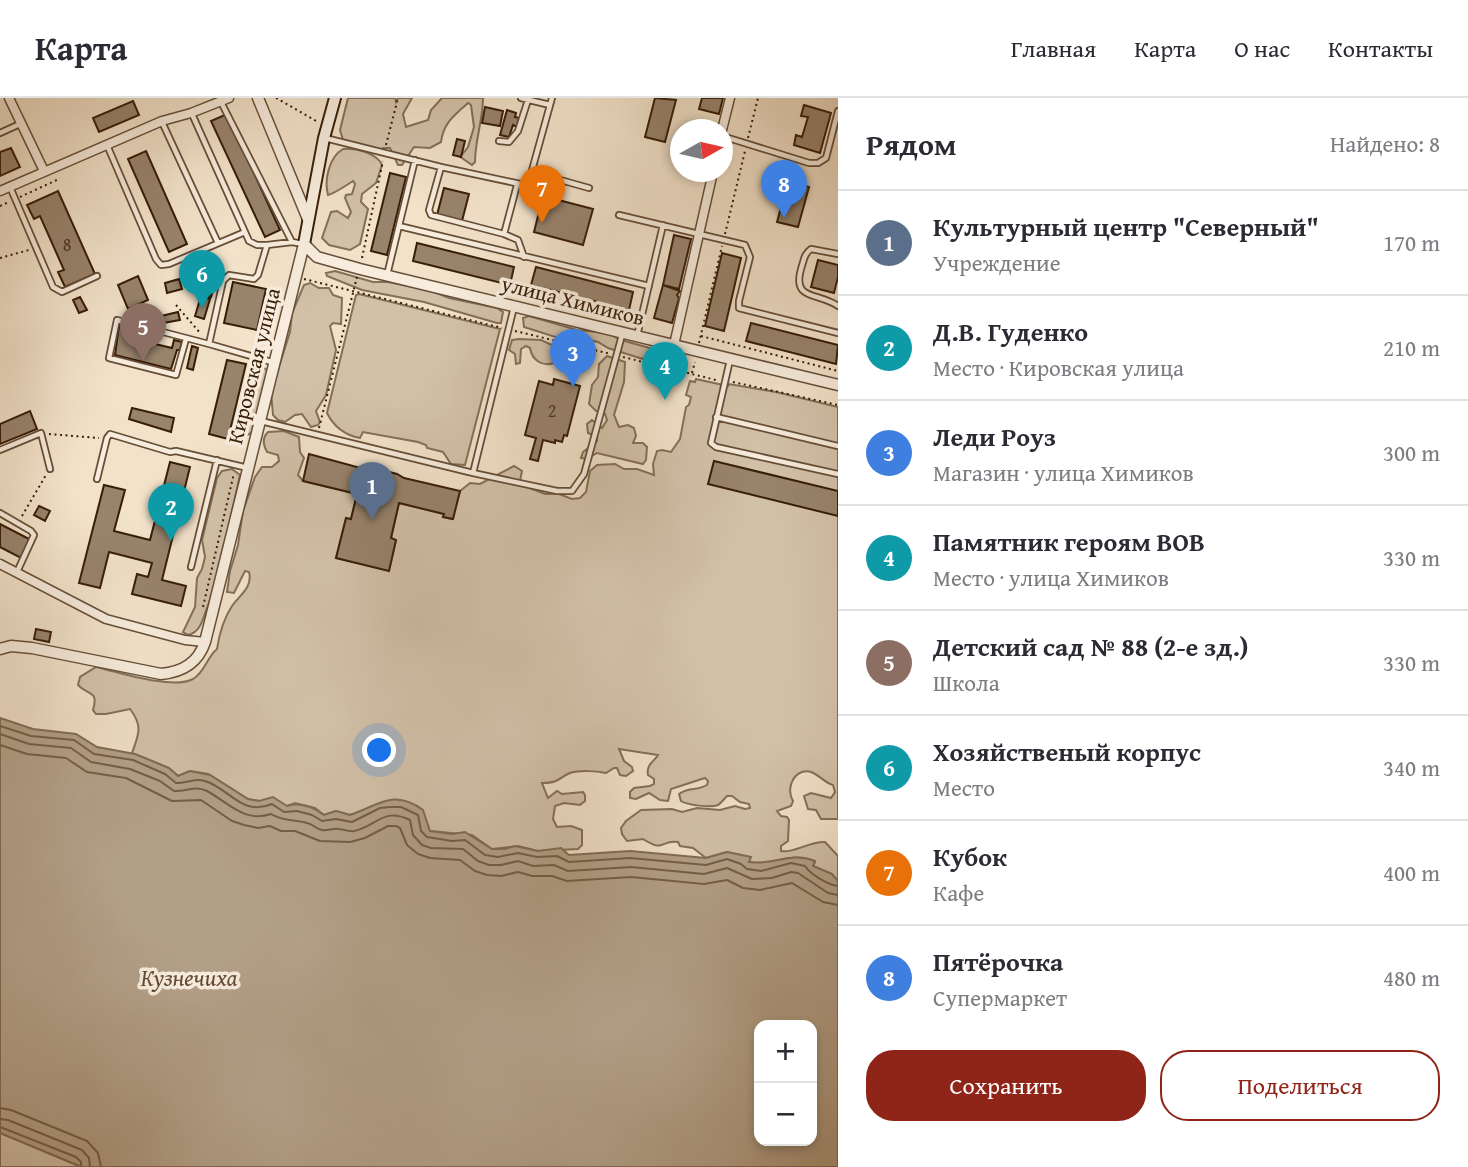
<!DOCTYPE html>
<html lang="ru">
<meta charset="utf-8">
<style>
body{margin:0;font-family:"Gentium Book Plus",serif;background:#f7f7f7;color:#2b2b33}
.controls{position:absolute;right:21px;bottom:21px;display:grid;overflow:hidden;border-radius:14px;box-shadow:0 4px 10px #0003}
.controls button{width:63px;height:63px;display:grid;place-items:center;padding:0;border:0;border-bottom:2px solid #e1e1e2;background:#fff;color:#2b2b33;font:35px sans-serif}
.compass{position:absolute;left:670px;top:21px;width:63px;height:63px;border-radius:50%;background:#fff;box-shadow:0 4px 10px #0003;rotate:82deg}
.you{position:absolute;left:380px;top:653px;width:24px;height:24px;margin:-18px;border:5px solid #fff;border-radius:50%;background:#1a73e8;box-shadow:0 0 0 10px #1a73e833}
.badge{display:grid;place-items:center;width:46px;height:46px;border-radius:50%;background:#8f2418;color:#fff;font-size:23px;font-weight:700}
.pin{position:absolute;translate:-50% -58px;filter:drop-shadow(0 2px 4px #0008)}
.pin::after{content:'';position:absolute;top:37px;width:24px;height:21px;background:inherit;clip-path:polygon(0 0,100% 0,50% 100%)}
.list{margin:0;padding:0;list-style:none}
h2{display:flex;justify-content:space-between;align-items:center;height:91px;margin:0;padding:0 28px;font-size:30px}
h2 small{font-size:23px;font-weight:400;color:#7c7c81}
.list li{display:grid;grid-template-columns:46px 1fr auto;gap:21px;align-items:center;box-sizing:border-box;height:105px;padding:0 28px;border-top:2px solid #e1e1e2}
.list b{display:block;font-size:26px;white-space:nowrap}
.list p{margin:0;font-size:23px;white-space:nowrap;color:#7c7c81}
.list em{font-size:23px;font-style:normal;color:#7c7c81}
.actions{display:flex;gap:14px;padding:21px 28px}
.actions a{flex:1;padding:16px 0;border:2px solid #8f2418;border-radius:28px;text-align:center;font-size:24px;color:#8f2418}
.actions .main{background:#8f2418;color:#fff}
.map{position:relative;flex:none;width:838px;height:1069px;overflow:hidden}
header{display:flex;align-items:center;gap:42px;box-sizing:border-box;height:98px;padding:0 35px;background:#fff;border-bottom:2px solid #e1e1e2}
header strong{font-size:33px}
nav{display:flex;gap:38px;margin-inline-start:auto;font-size:24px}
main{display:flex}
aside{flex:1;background:#fff}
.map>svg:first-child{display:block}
</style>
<header>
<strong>Карта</strong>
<nav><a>Главная</a><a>Карта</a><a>О нас</a><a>Контакты</a></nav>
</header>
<main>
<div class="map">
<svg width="838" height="1069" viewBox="0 0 838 1069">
<rect width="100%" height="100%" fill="#f2e2ca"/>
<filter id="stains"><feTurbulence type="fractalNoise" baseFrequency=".00286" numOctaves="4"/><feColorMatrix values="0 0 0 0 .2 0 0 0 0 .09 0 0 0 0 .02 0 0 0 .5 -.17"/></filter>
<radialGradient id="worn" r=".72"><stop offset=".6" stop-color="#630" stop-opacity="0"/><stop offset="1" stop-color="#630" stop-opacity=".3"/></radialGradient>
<path fill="#d2c1a9" stroke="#846f58" stroke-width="2" d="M348,0H395L396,4L398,0H412L403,16L406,29L428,22L431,12L442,0H483C483,22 475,42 475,64L472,67L459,58H461L468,49L474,29L471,7L468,5C454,17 443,26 441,44L430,50L414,49L402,67H398L390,50H383L382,53L343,42L340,32Z
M343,51C356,50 377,55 382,67L376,85L362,96L361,104L368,111L360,146L350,152L329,147L322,140L331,114L337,113L348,120L351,114L345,100L346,97L352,96L355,86L353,83C347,87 335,95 328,97C324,82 329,59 343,51Z
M335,173L373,184H388L429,192L449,200L497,210L503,214L501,225H497L424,204L362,192L327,178L326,175Z
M310,185L319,190H329L333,197L342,200L341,226L333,225L330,228L336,252L326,297L316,313L320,324L318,327L311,329L302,316L295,317L285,324L278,322L273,317L271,294L290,234L292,215L304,187Z
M359,196L500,231L465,367L451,366L443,354L427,350L426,347L418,344L363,334L360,340C344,337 334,329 327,315L356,197Z
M529,218L577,232L608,235L621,242L657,252L655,262H646L608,250L598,244L583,241L568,243L524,229L523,220Z
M519,241L541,242L554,248L563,250V256L558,258L554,265C542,269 532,262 530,250L526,248L521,251L520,265L516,266L515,256L509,252L512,242Z
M607,258L625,264L624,284L614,317L619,329L628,327L634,330L636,338L633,345H643L647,349L646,362L643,366L597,355L587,361L581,360L583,354L597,343V339L588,335L587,326L592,322L602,330L607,322L605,316L596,313L589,306L592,287L598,279L599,266Z
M254,268H261L267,272C269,283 263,289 261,299C259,313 261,333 245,338L237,336V333L248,309Z
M696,281L728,288L729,286L776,294L838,309V721H821L816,712L808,711L804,698L811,695L831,700L835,694L833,687C823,685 815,670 802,674C791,678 787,693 793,703L791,708L777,713L781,718L787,719L789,722L788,743L781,748V753C792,756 810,743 825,744L838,758V783L832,776L813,768L815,764C791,752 773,769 749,764L750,759L727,754L706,760L693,750L680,748L678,744C659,742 665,755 643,741L627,743L622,736L621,730L626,723L641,712L672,711L682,714L697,710L720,712L735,708L745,711L750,710L749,706L740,704L732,698H727C726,699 720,706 718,707C711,710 687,707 681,703L679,696C688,689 697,693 707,687L708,683L705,680L671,691L668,703L660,702L649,695L636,701L630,700V694L634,690L650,688L654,686V681L648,677C646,666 654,664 658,657L619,651L624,663L632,669L633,673L626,678L620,677L617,670H614L606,675C596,673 580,672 570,675C558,680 560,685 542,685L548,700L557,693L562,696L583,694L585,697V703L580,707L564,705L555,708L553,721L557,729L571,728L582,732V747L578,751L538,753L518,748L492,751L472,737L430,733L417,708C385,696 379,707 350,717L336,713L324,717L315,710L295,705L287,708L248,701L208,676L190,673L178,678L169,670L132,655C139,636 143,628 130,611L106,616H96L93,612C99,592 88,598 78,587L80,579L96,569C118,574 173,592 193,581C205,574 207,559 217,551C219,538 224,520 232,508C240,497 253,489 249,474L245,473L234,495L227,494L230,473L238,447L243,413L255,379L262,369H272L279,363L278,357L267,354C263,347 262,340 268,334L284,333L299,339L300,354L304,360L298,377L303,383L357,396L351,421H346L336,460L389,472L396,442L391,440L399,405L444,416L443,419L452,421L460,393L470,385L480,386L514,368L522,373L520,383L522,387L545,396H559L572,401L580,400L586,394L590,373L597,367L615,366L624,371H637L654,377L653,366L657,353L662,352L671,354L680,341L686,309L689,307L691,299L686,297L690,283L695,284Z
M232,371L240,377L214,495C204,508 205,534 188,537L183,534L195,509L197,480L202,471L205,459L202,442L217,380L222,373Z
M0,1035L81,1069H0Z"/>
<path fill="#b29f87" stroke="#816b53" stroke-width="2" fill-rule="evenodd" d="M0,620L33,631L76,636L97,649L135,656L169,670L178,678L190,673L210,677L248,701L259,703L273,699L287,708C300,704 313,709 324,717L336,713L350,717C378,708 393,690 423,712L430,733L452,736L465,734L492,751H505L515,748L538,753L561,750L569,757L630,753L706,760L727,754L751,759L749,764C774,768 790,753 815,763L813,768L832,776L838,783V1069H82L0,1035ZM759,927H812V1043H759Z"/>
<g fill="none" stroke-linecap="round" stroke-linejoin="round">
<path stroke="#745e46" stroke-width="2" d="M0,628L31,638L74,642L94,656L133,662L165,676L176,685C188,685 196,679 208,684C232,694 243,718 272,706L284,714L297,713L312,717L322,723L336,721L352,724L380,710L390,709H401L418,717L421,733L427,739L452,743L465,742L485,757L498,759L518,755L537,759L557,758L569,764L630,760L706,767L727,761L741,766L747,771L761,773L791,765L805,768C810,776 828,787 838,788
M0,636L29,646L71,650L91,664L130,671L160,683L174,693C186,694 195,687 207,693C229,705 244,725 271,716C284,724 294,721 307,725C313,726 316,731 322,732C328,733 333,730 338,731C344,731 348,734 354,733C377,728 383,709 410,722L413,737L422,747L431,750L463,751L478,763L489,767H501L518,763L533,768L554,767L568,773L631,769L704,776L727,770L752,781L772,780L791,774L798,775L828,795L838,797
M0,647L27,656L66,660L87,674L126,680L172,703L201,702L232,723L244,727L258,730L270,728L281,733H295L320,743L350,744L365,740L388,728H396L400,730L407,747L418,756L430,760L460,762L475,773L487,777L501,778L518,774L532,778H552L567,783L631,779L704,786L727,782L743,790L760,792L792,785L823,804L838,807
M0,1010L11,1012L87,1043L98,1055L101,1069
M0,1021L8,1022L82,1052L89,1060L90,1069
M0,1029L76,1059L81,1064V1069"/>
</g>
<path fill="#98836c" stroke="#371d06" stroke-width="2" d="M655,0L676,2L665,44L645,39Z
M702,0H723L719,16L699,11Z
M133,3L139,17L99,34L93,20Z
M804,7L831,15L820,55L794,47L796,37L802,39L808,19L801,18Z
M485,9L503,13L500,28L482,25Z
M507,12L516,15L515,19L519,20L517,29L513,27L509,39L500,37Z
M227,16L280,132L265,139L211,23Z
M457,41L465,43L461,59L453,57Z
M11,50L20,69L0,78V54Z
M146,53L187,146L169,154L128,61Z
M390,75L406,79L387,157L371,153Z
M788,84L809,89L798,129L777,124Z
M444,90L469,96L462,123L437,117Z
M58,93L95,176L65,189L58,174L64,172L40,118L34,121L27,107Z
M543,98L593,111L583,147L534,134Z
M674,137L691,141L679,191L663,187Z
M417,145L514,169L510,187L413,163Z
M722,155L741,160L724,233L705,228Z
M818,162L838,167V179L834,195L811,189Z
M212,166L220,168L211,199L202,196Z
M536,169L633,194L629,212L531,187Z
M138,178L148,202L128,211L118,187Z
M179,181L182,191L167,195L165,185Z
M233,184L266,191L257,232L224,225Z
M663,187L680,193L677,197L679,200L672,225L654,220Z
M201,198L210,201L204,221L195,218Z
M80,199L87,212L79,215L73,202Z
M178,214L180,222L163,225L161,218Z
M751,225L838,247L836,266L746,243Z
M119,228L127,230L126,239L172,250L174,242L182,244L180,252H177L171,271L115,257Z
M192,248L198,250L193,272L187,270Z
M227,262L246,266L228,341L209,336Z
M554,281L580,288L567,338L564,337L562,344L555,342V345L543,342L538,363L530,361L536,340L525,337L539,283L553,287Z
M132,310L174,320L171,334L129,321Z
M30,313L37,331L0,346V326Z
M309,356L364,371V369L374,370L397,376L404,380L460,393L453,421L443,419L444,416L399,405L391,440L396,442L389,473L336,460L346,420L351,421L357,396L303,383Z
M714,363L838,393V418L708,386Z
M170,364L190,369L162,482L186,488L181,508L132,496L137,476L148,479L152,465L109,454L100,490L79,485L104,387L125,392L114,433L150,442Z
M39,408L50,413L45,423L34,417Z
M0,426L31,442L21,460L0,449Z
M36,531L51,534L49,544L34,541Z"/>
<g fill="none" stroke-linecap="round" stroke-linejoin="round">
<defs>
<path id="service" d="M521,0L550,7
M221,4L292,144
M192,16L249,143L257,147H267
M162,24L218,145
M0,35L20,26
M722,38L809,65H818L826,60L838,13
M325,40L441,69L429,112L431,117L504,136L517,87
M499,43L509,44L518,33L528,2
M107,47L156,161L161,167L169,166L245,134
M441,69L525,87L529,83L552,0
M532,74L589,90
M10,89L53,189L62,194L97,178
M619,117L745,147L750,159L739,203V210L838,235
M399,128L649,188
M504,136L518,142L524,159
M838,156L811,151C804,156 804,162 801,171C792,203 818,194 838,208
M387,177L415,62
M637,238L663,127
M186,241L176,277L109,260L117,222L209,246
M730,262L711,345L716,349L838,376
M275,265L209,246L223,183L229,177L254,181L258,177L267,147L292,144L303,146
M716,319L838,348
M261,323L473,375L514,209
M0,352L41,335L50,371
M473,375L557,393H572L584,376L622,237
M97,381L107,340L110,336L170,354L176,353L248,370
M0,415L31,433L34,437L17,474
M191,469L217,362"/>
<path id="minor" d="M9,0L44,73
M722,32L730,0
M0,93L162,23L191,15L229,0
M674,247L713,74
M0,466L106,521L185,542L205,544"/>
<path id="tertiary" d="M258,0L308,121
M304,146L317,159L360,171L838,287
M0,551L11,548L32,550L161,576C183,574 198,565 205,544L304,146"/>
<path id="secondary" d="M304,146L324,40L335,0"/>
</defs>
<use href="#service" stroke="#664e37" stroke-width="8"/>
<use href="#minor" stroke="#664e37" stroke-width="11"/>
<use href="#tertiary" stroke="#664e37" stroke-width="13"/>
<use href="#secondary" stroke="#371d06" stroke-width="14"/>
<path stroke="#371d06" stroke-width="2" stroke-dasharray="2 3.5" stroke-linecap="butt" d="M276,0L318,24
M748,40L758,0
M386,47L398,0
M20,99L59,81
M0,108L9,104
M725,136L745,53
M0,160L29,152
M362,160L383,63
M304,181L502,230
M176,207L201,236
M515,233L611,256
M701,238L838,273
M699,245L722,148
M623,259L716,282
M692,275L695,264
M733,284L838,307
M319,330L357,179
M49,336L99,340
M22,418L46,377
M203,509L234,375"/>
<use href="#service" stroke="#f7ecdd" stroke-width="4.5"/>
<use href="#minor" stroke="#f7ecdd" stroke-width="8"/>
<use href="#tertiary" stroke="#f7ecdd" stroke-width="10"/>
<use href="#secondary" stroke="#f7ecdd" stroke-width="10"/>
</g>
<g text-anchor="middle" stroke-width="7" stroke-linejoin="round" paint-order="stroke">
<g font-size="18" fill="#4f3620">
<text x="67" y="153">8</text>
<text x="552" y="319">2</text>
</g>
<g font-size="21" fill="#371d06" stroke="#f7ecdd">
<text transform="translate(573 203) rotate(14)" y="7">улица Химиков</text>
<text transform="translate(254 268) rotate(-76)" y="7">Кировская улица</text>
</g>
<g font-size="23" font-style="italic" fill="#624a33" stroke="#f7ecdd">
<text x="189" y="888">Кузнечиха</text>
</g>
</g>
<rect width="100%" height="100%" filter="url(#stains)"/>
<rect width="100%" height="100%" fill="url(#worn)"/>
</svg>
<div class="controls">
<button>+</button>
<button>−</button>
</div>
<svg class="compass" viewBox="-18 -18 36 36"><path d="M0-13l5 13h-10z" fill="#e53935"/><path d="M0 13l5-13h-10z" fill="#7c7c81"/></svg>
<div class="you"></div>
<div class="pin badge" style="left:372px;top:422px;background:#5c6f8a">1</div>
<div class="pin badge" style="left:171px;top:443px;background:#0f9aa8">2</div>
<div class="pin badge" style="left:573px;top:289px;background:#3f7fe0">3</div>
<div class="pin badge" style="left:665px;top:302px;background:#0f9aa8">4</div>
<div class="pin badge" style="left:143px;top:263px;background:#8d6e63">5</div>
<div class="pin badge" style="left:202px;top:210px;background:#0f9aa8">6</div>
<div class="pin badge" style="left:542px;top:125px;background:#e8710a">7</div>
<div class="pin badge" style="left:784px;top:120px;background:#3f7fe0">8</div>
</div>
<aside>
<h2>Рядом<small>Найдено: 8</small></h2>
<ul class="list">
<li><span class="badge" style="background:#5c6f8a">1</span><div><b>Культурный центр &quot;Северный&quot;</b><p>Учреждение</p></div><em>170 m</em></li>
<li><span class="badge" style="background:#0f9aa8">2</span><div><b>Д.В. Гуденко</b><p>Место · Кировская улица</p></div><em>210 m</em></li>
<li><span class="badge" style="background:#3f7fe0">3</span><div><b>Леди Роуз</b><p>Магазин · улица Химиков</p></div><em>300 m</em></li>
<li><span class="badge" style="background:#0f9aa8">4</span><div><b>Памятник героям ВОВ</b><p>Место · улица Химиков</p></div><em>330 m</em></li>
<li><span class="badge" style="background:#8d6e63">5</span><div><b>Детский сад № 88 (2-е зд.)</b><p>Школа</p></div><em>330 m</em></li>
<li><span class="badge" style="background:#0f9aa8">6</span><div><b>Хозяйственый корпус</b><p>Место</p></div><em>340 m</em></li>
<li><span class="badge" style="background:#e8710a">7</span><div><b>Кубок</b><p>Кафе</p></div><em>400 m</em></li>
<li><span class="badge" style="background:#3f7fe0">8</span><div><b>Пятёрочка</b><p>Супермаркет</p></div><em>480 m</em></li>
</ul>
<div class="actions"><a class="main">Сохранить</a><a>Поделиться</a></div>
</aside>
</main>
